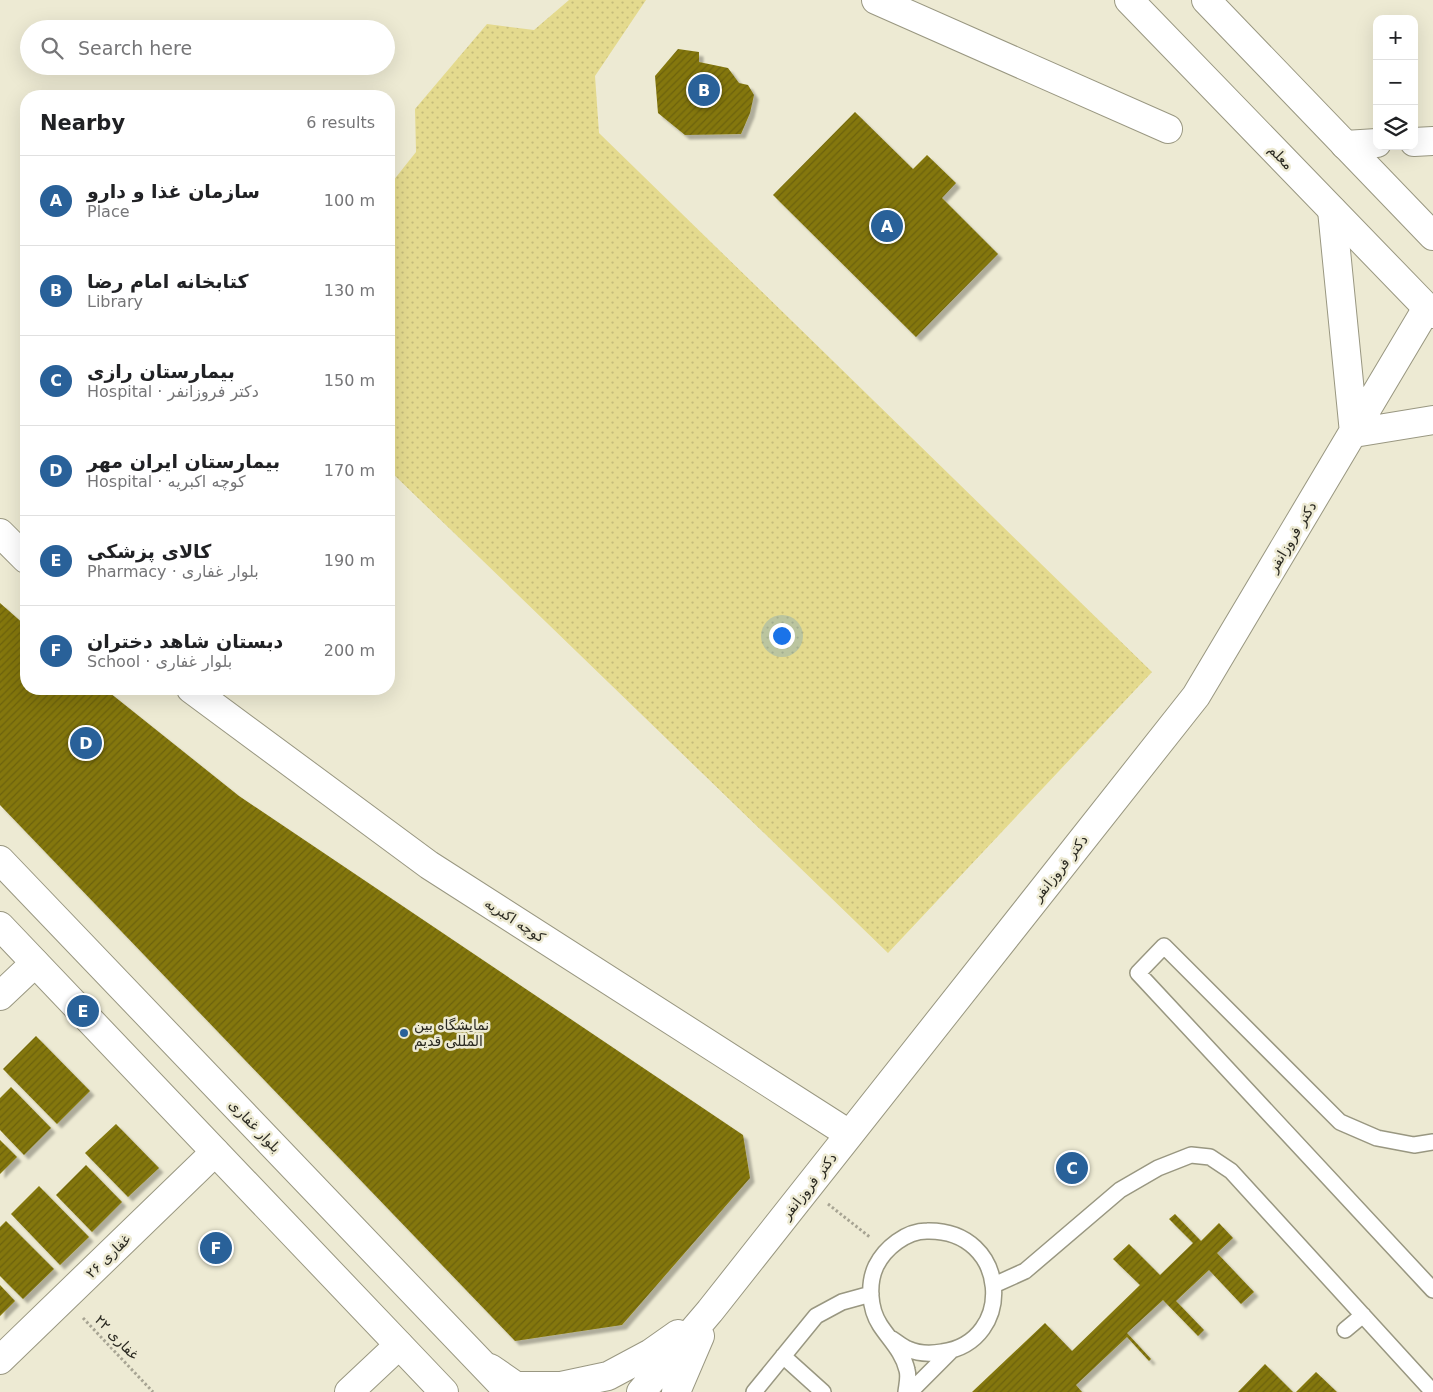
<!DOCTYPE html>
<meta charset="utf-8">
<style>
body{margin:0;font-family:"DejaVu Sans",Vazirmatn,sans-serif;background:#f2f2f2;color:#202124}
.controls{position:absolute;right:15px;top:15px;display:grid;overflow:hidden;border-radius:10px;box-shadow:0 5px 20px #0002}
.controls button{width:45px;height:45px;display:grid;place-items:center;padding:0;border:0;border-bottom:1px solid #e0e0e0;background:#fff;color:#202124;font:25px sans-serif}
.you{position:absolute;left:781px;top:635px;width:18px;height:18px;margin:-12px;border:4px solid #fff;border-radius:50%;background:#1a73e8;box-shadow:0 0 0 8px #1a73e833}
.badge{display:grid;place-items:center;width:32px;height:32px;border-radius:50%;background:#296199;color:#fff;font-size:16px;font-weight:700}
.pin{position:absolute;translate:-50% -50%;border:2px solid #fff;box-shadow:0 1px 5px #0006}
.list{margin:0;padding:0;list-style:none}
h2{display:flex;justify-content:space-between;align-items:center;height:65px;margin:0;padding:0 20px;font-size:21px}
h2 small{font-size:16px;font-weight:400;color:#757577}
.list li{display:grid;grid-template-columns:32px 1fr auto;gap:15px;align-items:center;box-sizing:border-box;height:90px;padding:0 20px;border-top:1px solid #e0e0e0}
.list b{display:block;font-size:19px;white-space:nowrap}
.list p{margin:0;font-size:16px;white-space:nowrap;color:#757577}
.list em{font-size:16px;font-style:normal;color:#757577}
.icon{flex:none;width:28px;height:28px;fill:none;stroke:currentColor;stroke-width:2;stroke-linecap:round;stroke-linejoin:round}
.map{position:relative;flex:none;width:1433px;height:1392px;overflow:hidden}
.search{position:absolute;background:#fff;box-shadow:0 5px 20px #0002;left:20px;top:20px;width:375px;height:55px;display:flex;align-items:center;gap:12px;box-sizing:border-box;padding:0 18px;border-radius:28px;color:#757577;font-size:19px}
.panel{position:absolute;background:#fff;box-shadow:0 5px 20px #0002;left:20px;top:90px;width:375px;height:605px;border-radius:20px}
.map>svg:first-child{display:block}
</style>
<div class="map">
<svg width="1433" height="1392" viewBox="0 0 1433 1392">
<defs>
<pattern id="grass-dots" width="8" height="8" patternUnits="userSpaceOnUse" patternTransform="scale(1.25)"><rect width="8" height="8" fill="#e4da8e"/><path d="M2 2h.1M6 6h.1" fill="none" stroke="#c4bb7a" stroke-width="1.8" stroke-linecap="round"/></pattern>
<pattern id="building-hatch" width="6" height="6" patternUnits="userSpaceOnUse" patternTransform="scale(1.25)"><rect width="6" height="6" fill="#84770a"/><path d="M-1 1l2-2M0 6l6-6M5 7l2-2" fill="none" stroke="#6c620a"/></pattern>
<filter id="shadow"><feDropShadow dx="4.5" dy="4.5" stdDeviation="1" flood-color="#0004"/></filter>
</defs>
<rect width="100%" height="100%" fill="#edead3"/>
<path fill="url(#grass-dots)" d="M569,0H646L595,76L599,133L1152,672L888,953L389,470V186L416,152L415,109L487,24L534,30Z"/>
<path fill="url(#building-hatch)" filter="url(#shadow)" d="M678,49L699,52V62L728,68L739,83L748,85L754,95L750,113L741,134L685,135L658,113L655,76Z
M855,112L913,169L927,155L956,183L942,198L998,254L916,337L773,195Z
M0,603L26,626V689H105L239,796L743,1135L750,1178L622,1325L515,1341L0,805Z
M36,1036L90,1091L57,1124L3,1069Z
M11,1087L51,1128L24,1155L0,1130V1098Z
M116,1124L159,1168L128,1197L85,1153Z
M0,1140L17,1157L0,1174Z
M86,1165L122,1202L92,1232L56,1195Z
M39,1186L89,1237L60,1265L11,1214Z
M1175,1214L1201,1241L1219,1223L1233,1238L1217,1253L1254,1292L1241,1304L1209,1270L1176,1301L1204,1330L1198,1336L1163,1300L1127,1333L1151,1359L1149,1361L1127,1337L1076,1385L1082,1392H972L1045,1323L1072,1351L1140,1285L1113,1259L1129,1244L1160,1275L1193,1243L1169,1219Z
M6,1221L54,1269L23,1299L0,1276V1227Z
M0,1285L15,1301L0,1316Z
M1265,1364L1293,1392H1238Z
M1316,1372L1337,1392H1296Z"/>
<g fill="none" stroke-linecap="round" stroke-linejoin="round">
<defs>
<path id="service" d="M1433,1142L1414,1145L1377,1138L1340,1122L1164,946L1138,973L1433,1290
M994,1285L1025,1271L1120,1190L1158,1168L1191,1155L1210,1157L1231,1171L1433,1392
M1345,1330L1363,1315
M892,1339C897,1342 903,1347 908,1349C919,1354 931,1354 942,1352C1016,1342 1010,1229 927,1231C906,1231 885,1248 876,1266C868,1283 869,1308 880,1325C889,1339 903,1352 907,1370C909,1377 907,1384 906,1392
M783,1356L823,1392
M754,1392L816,1316L842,1302L871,1294
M910,1392L951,1351"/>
<path id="minor" d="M876,0L1168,129
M0,533L26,559
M191,689L429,865L849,1134
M0,1360L215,1152
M349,1392L399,1345"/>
<path id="tertiary" d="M1414,142L1433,141
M1345,145L1377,143
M1332,210L1354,433L1433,420
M0,996L35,963
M490,1368L516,1386H561L608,1376L651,1353L678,1334
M641,1392L710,1311L1196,696L1427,308
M676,1392L700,1336"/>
<path id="secondary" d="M1129,0L1433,314
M1206,0L1433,236"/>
<path id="primary" d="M0,860L509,1392
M0,926L444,1392"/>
</defs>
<use href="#service" stroke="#999781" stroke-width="18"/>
<use href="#minor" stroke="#999781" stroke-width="30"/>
<use href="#tertiary" stroke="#999781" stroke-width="30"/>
<use href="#secondary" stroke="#999781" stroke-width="30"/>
<use href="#primary" stroke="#999781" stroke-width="30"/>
<path stroke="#a7a493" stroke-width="3" stroke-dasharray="2.5 2.5" stroke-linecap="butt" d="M828,1204L871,1238
M83,1318L153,1392"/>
<use href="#service" stroke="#fff" stroke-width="15"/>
<use href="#minor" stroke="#fff" stroke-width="28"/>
<use href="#tertiary" stroke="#fff" stroke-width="28"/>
<use href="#secondary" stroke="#fff" stroke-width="28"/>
<use href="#primary" stroke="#fff" stroke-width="28"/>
</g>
<circle fill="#296199" stroke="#edead3" stroke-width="2" cx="404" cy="1033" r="5"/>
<g text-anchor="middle" stroke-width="5" stroke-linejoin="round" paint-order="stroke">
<g font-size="14" fill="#2a2921" stroke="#edead3">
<text transform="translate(1281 157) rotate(46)" y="5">معلم</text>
<text transform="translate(1292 537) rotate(-59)" y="5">دکتر فروزانفر</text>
<text transform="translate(1060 868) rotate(-52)" y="5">دکتر فروزانفر</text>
<text transform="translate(515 920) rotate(33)" y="5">کوچه اکبریه</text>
<text transform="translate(255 1126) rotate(46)" y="5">بلوار غفاری</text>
<text transform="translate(809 1186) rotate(-52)" y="5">دکتر فروزانفر</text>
<text transform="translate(108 1256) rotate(-44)" y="5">غفاری ۲۶</text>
<text transform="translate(117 1337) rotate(46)" y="5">غفاری ۲۲</text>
</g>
<g font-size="14" fill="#2a2921" stroke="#edead3" text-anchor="start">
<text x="414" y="1030">نمایشگاه بین<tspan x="414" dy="16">المللی قدیم</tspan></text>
</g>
</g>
</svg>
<div class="controls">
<button>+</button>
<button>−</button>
<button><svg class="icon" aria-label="layers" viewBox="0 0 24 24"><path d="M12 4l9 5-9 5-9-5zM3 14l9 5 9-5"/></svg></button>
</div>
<div class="you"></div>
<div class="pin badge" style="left:887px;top:226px">A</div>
<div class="pin badge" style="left:704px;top:90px">B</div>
<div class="pin badge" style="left:1072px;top:1168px">C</div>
<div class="pin badge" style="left:86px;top:743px">D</div>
<div class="pin badge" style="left:83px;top:1011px">E</div>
<div class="pin badge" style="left:216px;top:1248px">F</div>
<div class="search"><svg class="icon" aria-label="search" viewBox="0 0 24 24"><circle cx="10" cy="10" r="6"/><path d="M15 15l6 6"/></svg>Search here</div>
<section class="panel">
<h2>Nearby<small>6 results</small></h2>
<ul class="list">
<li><span class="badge">A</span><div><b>سازمان غذا و دارو</b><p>Place</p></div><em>100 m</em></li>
<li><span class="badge">B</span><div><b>کتابخانه امام رضا</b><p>Library</p></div><em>130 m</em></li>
<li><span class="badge">C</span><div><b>بیمارستان رازی</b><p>Hospital · دکتر فروزانفر</p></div><em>150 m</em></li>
<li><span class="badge">D</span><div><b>بیمارستان ایران مهر</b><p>Hospital · کوچه اکبریه</p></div><em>170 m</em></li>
<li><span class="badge">E</span><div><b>کالای پزشکی</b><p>Pharmacy · بلوار غفاری</p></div><em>190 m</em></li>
<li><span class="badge">F</span><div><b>دبستان شاهد دختران</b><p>School · بلوار غفاری</p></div><em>200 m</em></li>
</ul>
</section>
</div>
